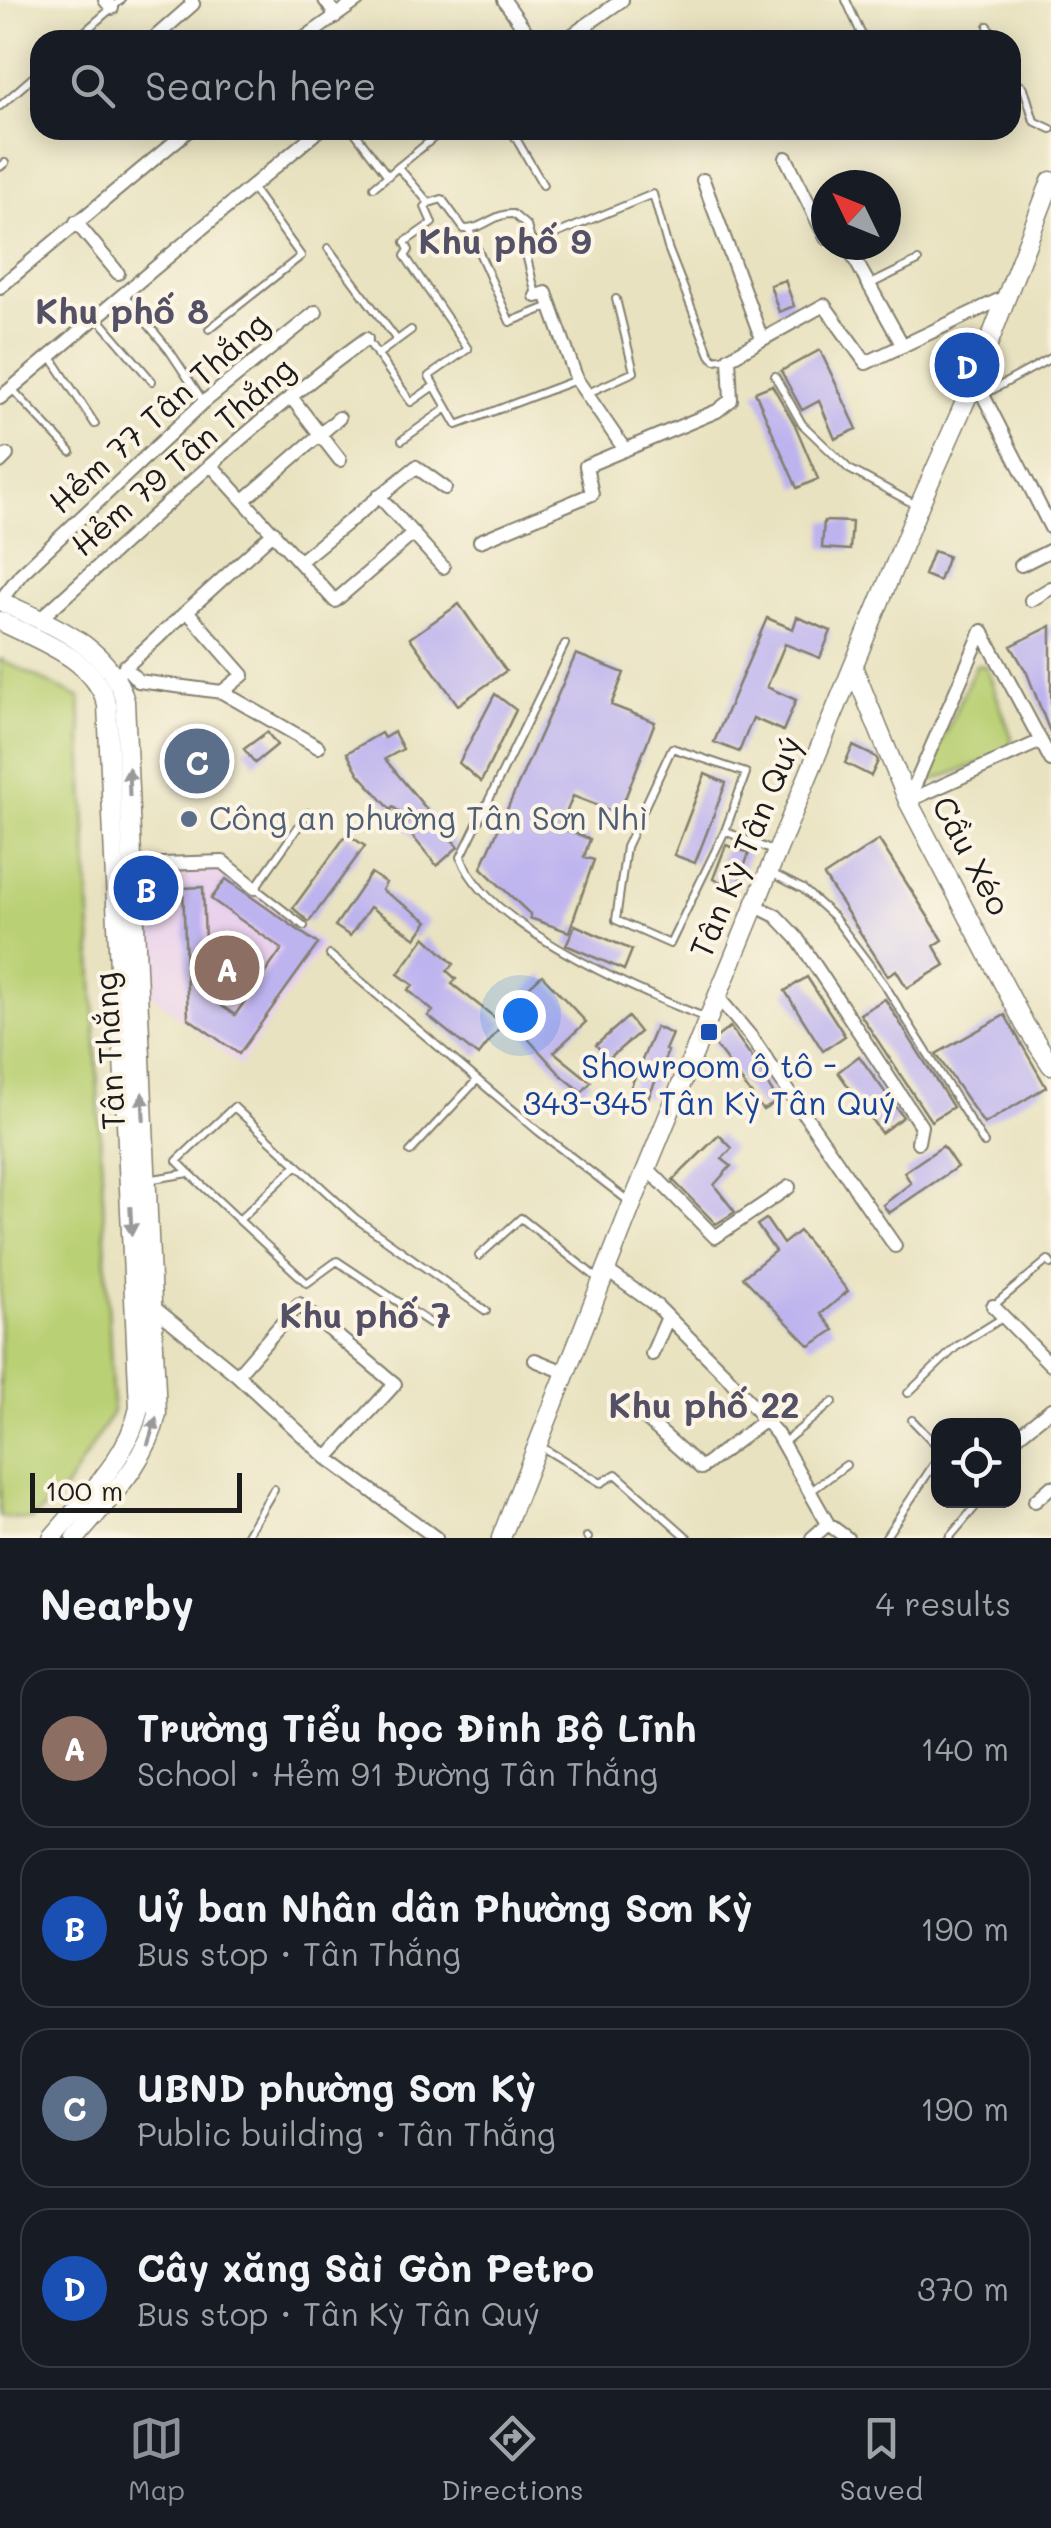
<!DOCTYPE html>
<meta charset="utf-8">
<style>
body{margin:0;font-family:Mali,sans-serif;background:#242831;color:#f1f3f6}
.controls{position:absolute;right:30px;bottom:30px;display:grid;overflow:hidden;border-radius:20px;box-shadow:0 5px 25px #0003}
.controls button{width:90px;height:90px;display:grid;place-items:center;padding:0;border:0;border-bottom:2px solid #363941;background:#171b24;color:#f1f3f6;font:50px sans-serif}
.compass{position:absolute;left:811px;top:170px;width:90px;height:90px;border-radius:50%;background:#171b24;box-shadow:0 5px 25px #0003;rotate:313deg}
.scale{position:absolute;left:30px;bottom:25px;width:212px;box-sizing:border-box;padding-left:10px;border:5px solid #1c1c1c;border-top:0;font-size:28px;line-height:35px;white-space:nowrap;color:#1c1c1c;-webkit-text-stroke:8px #fcf5e5;paint-order:stroke}
.you{position:absolute;left:520px;top:1015px;width:35px;height:35px;margin:-25px;border:8px solid #fff;border-radius:50%;background:#1a73e8;box-shadow:0 0 0 15px #1a73e833}
.badge{display:grid;place-items:center;width:65px;height:65px;border-radius:50%;background:#8c9099;color:#fff;font-size:32px;font-weight:700}
.pin{position:absolute;translate:-50% -50%;border:5px solid #fff;box-shadow:0 2px 10px #0006}
.list{margin:0;padding:0;list-style:none}
h2{display:flex;justify-content:space-between;align-items:center;height:130px;margin:0;padding:0 40px;font-size:42px}
h2 small{font-size:32px;font-weight:400;color:#9ea1a6}
.list li{display:grid;grid-template-columns:65px 1fr auto;gap:30px;align-items:center;box-sizing:border-box;height:160px;margin:0 20px 20px;padding:0 20px;border:2px solid #363941;border-radius:30px}
.list b{display:block;font-size:38px;white-space:nowrap}
.list p{margin:0;font-size:32px;white-space:nowrap;color:#9ea1a6}
.list em{font-size:32px;font-style:normal;color:#9ea1a6}
.icon{flex:none;width:55px;height:55px;fill:none;stroke:currentColor;stroke-width:2;stroke-linecap:round;stroke-linejoin:round}
.map{position:relative;flex:none;width:1051px;height:1538px;overflow:hidden}
.search{position:absolute;background:#171b24;box-shadow:0 5px 25px #0003;left:30px;right:30px;top:30px;height:110px;display:flex;align-items:center;gap:25px;box-sizing:border-box;padding:0 35px;border-radius:30px;color:#9ea1a6;font-size:38px}
.sheet{height:850px;background:#171b24}
nav{display:flex;justify-content:space-around;align-items:center;box-sizing:border-box;height:140px;border-top:2px solid #363941;background:#171b24;font-size:28px;color:#9ea1a6}
nav a{display:grid;justify-items:center;gap:5px}
nav .on{color:#8c9099}
.map>svg:first-child{display:block}
</style>
<div class="map">
<svg width="1051" height="1538" viewBox="0 0 1051 1538">
<rect width="100%" height="100%" fill="#fcf5e5"/>
<filter id="ink" filterUnits="userSpaceOnUse"><feTurbulence type="fractalNoise" baseFrequency=".01" numOctaves="2"/><feDisplacementMap in="SourceGraphic" scale="20" xChannelSelector="R" yChannelSelector="G"/><feConvolveMatrix kernelMatrix="1 2 1 2 8 2 1 2 1" color-interpolation-filters="sRGB"/></filter>
<filter id="wash" filterUnits="userSpaceOnUse"><feTurbulence type="fractalNoise" baseFrequency=".0048" numOctaves="4" result="noise"/><feDisplacementMap in="SourceGraphic" scale="40" xChannelSelector="R" yChannelSelector="G"/><feGaussianBlur stdDeviation="2.25" result="paint"/><feColorMatrix in="noise" values="0 0 0 0 0 0 0 0 0 0 0 0 0 0 0 0 0 1.4 0 .05"/><feComposite in="paint" operator="in"/></filter>
<g filter="url(#wash)">
<rect width="100%" height="100%" fill="#e8e2c0"/>
<path fill="#ead1ec" d="M217,863L323,944L240,1066L149,992L141,871Z"/>
<path fill="#bad074" stroke="#6b7648" stroke-width="2.5" d="M0,659L80,698L113,1412L64,1491L31,1520L0,1517Z
M976,665L986,666L1012,738L1009,753L931,781L926,776Z"/>
<g id="blocks">
<path fill="#bdb3ef" d="M785,280L794,306L779,312L770,285Z
M820,350L857,429L835,439L819,401L802,410L781,371Z
M772,385L795,425L818,479L797,488L755,392Z
M824,521L852,522L850,550L822,548Z
M933,551L948,556L939,581L924,575Z
M459,604L506,671L458,705L410,638Z
M797,617L831,631L820,658L785,644L767,687L796,700L783,731L753,718L739,752L714,742L767,618L793,629Z
M1051,626V732H1050L1027,673L1011,646Z
M576,654L624,673L611,705L655,722L619,814L573,796L560,828L590,839L584,857L594,860L569,932L530,918V914L481,868Z
M495,694L516,710L481,782L459,763Z
M267,732L277,745L255,763L244,749Z
M394,732L403,749L385,759L458,847L437,866L404,826L409,819L393,807L391,810L359,774L347,753L381,733L384,738Z
M199,735V746L218,744L220,777L202,778L203,788L177,790L174,736Z
M853,746L876,757L878,761L871,776L845,763Z
M705,774L726,783L695,863L674,855Z
M347,834L365,846L309,922L293,908Z
M879,840L943,940L934,946L945,965L907,988L896,970L888,976L824,876Z
M726,845L749,853L737,888L713,879Z
M371,873L386,883L382,890L428,921L416,938L370,907L350,936L335,926Z
M226,879L318,944L239,1054L188,1018L183,888L203,887L207,996L235,1015L282,949L211,899Z
M575,925L632,950L624,970L566,945Z
M425,937L454,964L447,971L456,979L452,984L503,1024L478,1056L428,1016L433,1011L408,990L413,985L398,974Z
M542,975L586,1022L554,1052L591,1082L582,1092L561,1075L503,1011Z
M807,977L845,1036L823,1051L785,991Z
M885,999L953,1107L931,1121L860,1014Z
M1005,1015L1046,1087L984,1124L936,1054Z
M628,1017L640,1032L608,1059L596,1045Z
M656,1027L672,1034L665,1050L668,1051L648,1099L629,1091Z
M730,1027L765,1075L763,1077L778,1101L763,1110L712,1041Z
M859,1056L903,1117L881,1133L838,1072Z
M719,1135L732,1148L722,1159L731,1166L714,1185L735,1212L716,1224L673,1180Z
M943,1146L957,1167L889,1213L883,1205L911,1183L904,1172Z
M766,1219L783,1244L799,1231L848,1291L821,1314L834,1330L810,1346L743,1277L775,1251L757,1225Z"/>
</g>
</g>
<g filter="url(#ink)">
<use href="#blocks" fill-opacity="0" stroke="#827f6e" stroke-width="2.5"/>
<g fill="none" stroke-linecap="round" stroke-linejoin="round">
<defs>
<path id="lane" d="M846,0L864,40
M988,26L995,40
M209,39L210,40
M75,40L121,0
M1011,78L1024,88L1034,121L1051,129
M0,106L40,71
M353,130L388,176
M511,130L543,185
M753,134L760,130
M0,167L5,163
M398,167L429,203
M374,187L442,131
M429,203L425,207L432,223L405,242L409,250L405,256L468,349L429,376L457,425L576,380
M429,203L442,199L464,229C483,230 494,213 513,214L527,226L532,244
M469,230L510,322L550,306
M532,244L653,194L668,248L710,355L715,360L727,358
M532,244L526,254L536,295
M328,248L397,340
M869,285L918,261
M124,295L169,350L203,401
M98,318L152,381
M209,329L301,256L251,187
M367,340L411,402L434,386
M377,355L411,330
M51,357L95,424
M775,376L802,424L849,469L918,506
M12,389L71,452
M588,393L634,372L616,299
M983,395L1051,358
M402,440L447,408
M565,644L461,857C484,925 639,992 704,1017
M725,831L670,944L616,920L626,847L672,748L746,773L725,831L775,852
M769,872L803,889L833,916L884,984L984,1143
M304,926L255,888L308,813
M330,955L538,1131L631,1203
M410,1152L477,1080
M189,1173L177,1161L234,1107L355,1218L486,1311
M147,1180L189,1173L239,1220L296,1166
M239,1220L307,1283L337,1261L430,1323
M479,1256L521,1218L601,1281
M993,1306L1048,1260L1051,1264
M908,1393L956,1347L1004,1317
M912,1420L938,1447
M784,1442L833,1402
M540,1446L601,1483L616,1474L688,1538
M811,1491L846,1465
M587,1537L588,1538
M245,1538L274,1489
M885,1538L938,1458
M949,1538L981,1500"/>
<path id="street" d="M105,0L112,8
M325,0L335,14
M504,0L532,40
M152,40L193,4L191,0
M302,40L358,0
M565,40L622,0
M786,158L826,238
M703,180L761,337
M76,222L118,273
M847,245L903,346
M0,287L189,130
M536,296L546,293L577,380L625,450
M973,384L983,395L1051,528
M291,397L340,460
M0,398L319,130
M0,462L7,455
M212,466L335,601L414,533
M379,496L443,567
M244,500L339,418
M480,541L592,494L586,466L717,411L731,400L729,358L824,305L866,363L1003,298
M300,561L416,467L445,488
M1021,565L1051,550
M1031,600L1051,588
M0,601L21,574L204,402L316,312
M187,611L243,675L222,692
M39,620C146,524 250,423 366,339
M982,631L1051,760
M125,666L138,681L222,692L318,747
M121,671L274,532
M908,801L982,631
M908,801L1041,741
M132,865L223,862L255,888
M754,905L776,916L797,938L921,1126L918,1142
M717,996L752,1038L895,1246
M647,1168L715,1237L789,1187
M606,1270L657,1306L726,1375L777,1434L828,1524L847,1538
M151,1305L237,1375L327,1458L436,1538
M993,1306L1051,1365
M652,1354L668,1317
M535,1360L567,1373
M237,1375L299,1304L395,1384L327,1458
M637,1411L701,1468L765,1420
M1014,1439L1051,1409
M1035,1501L1051,1487
M812,1538L828,1524"/>
<path id="secondary" d="M0,601C48,624 109,644 125,701L157,1414C147,1463 107,1500 76,1538
M0,621C40,641 94,658 107,705L139,1408C128,1459 84,1499 52,1538
M853,667L908,801L1025,1025L1051,1065
M501,1538L632,1204L919,506L973,384L1051,181"/>
</defs>
<use href="#lane" stroke="#827f6e" stroke-width="10"/>
<use href="#street" stroke="#827f6e" stroke-width="16"/>
<use href="#secondary" stroke="#827f6e" stroke-width="21"/>
<use href="#lane" stroke="#fff" stroke-width="6"/>
<use href="#street" stroke="#fff" stroke-width="12"/>
<use href="#secondary" stroke="#fff" stroke-width="18"/>
</g>
<defs><path id="oneway-solid" d="M-6-.8H1V-3.2L6.5 0L1 3.2V.8H-6Z" transform="scale(2.5)"/></defs>
<g fill="#999">
<use href="#oneway-solid" transform="translate(129 782) rotate(-92)"/>
<use href="#oneway-solid" transform="translate(143 1107) rotate(-93)"/>
<use href="#oneway-solid" transform="translate(131 1221) rotate(87)"/>
<use href="#oneway-solid" transform="translate(152 1431) rotate(-73)"/>
</g>
</g>
<circle fill="#5c6f8a" stroke="#fcf5e5" stroke-width="4" cx="189" cy="819" r="10"/>
<rect fill="#1a4fb4" stroke="#fcf5e5" stroke-width="4" x="699" y="1022" width="20" height="20" rx="5"/>
<g text-anchor="middle" stroke-width="8" stroke-linejoin="round" paint-order="stroke">
<g font-size="32" fill="#1c1c1c" stroke="#fcf5e5">
<text transform="translate(159 413) rotate(-42)" y="11">Hẻm 77 Tân Thắng</text>
<text transform="translate(183 457) rotate(-41)" y="11">Hẻm 79 Tân Thắng</text>
<text transform="translate(746 847) rotate(-67)" y="11">Tân Kỳ Tân Quý</text>
<text transform="translate(971 856) rotate(62)" y="11">Cầu Xéo</text>
<text transform="translate(110 1051) rotate(-93)" y="11">Tân Thắng</text>
</g>
<g font-size="32" fill="#4e5e75" stroke="#fcf5e5" text-anchor="start">
<text x="209" y="830">Công an phường Tân Sơn Nhì</text>
</g>
<g font-size="32" fill="#164399" stroke="#fcf5e5">
<text x="709" y="1078">Showroom ô tô -<tspan x="709" dy="37">343-345 Tân Kỳ Tân Quý</tspan></text>
</g>
<g font-size="35" font-weight="bold" fill="#545166" stroke="#fcf5e5">
<text x="505" y="254">Khu phố 9</text>
<text x="122" y="324">Khu phố 8</text>
<text x="365" y="1328">Khu phố 7</text>
<text x="704" y="1418">Khu phố 22</text>
</g>
</g>
</svg>
<div class="controls">
<button><svg class="icon" aria-label="locate" viewBox="0 0 24 24"><circle cx="12" cy="12" r="6"/><path d="M12 2v4M12 18v4M2 12h4M18 12h4"/></svg></button>
</div>
<svg class="compass" viewBox="-18 -18 36 36"><path d="M0-13l5 13h-10z" fill="#e53935"/><path d="M0 13l5-13h-10z" fill="#9ea1a6"/></svg>
<div class="scale">100 m</div>
<div class="you"></div>
<div class="pin badge" style="left:227px;top:968px;background:#8d6e63">A</div>
<div class="pin badge" style="left:146px;top:888px;background:#1a4fb4">B</div>
<div class="pin badge" style="left:197px;top:761px;background:#5c6f8a">C</div>
<div class="pin badge" style="left:967px;top:365px;background:#1a4fb4">D</div>
<div class="search"><svg class="icon" aria-label="search" viewBox="0 0 24 24"><circle cx="10" cy="10" r="6"/><path d="M15 15l6 6"/></svg>Search here</div>
</div>
<section class="sheet">
<h2>Nearby<small>4 results</small></h2>
<ul class="list">
<li><span class="badge" style="background:#8d6e63">A</span><div><b>Trường Tiểu học Đinh Bộ Lĩnh</b><p>School · Hẻm 91 Đường Tân Thắng</p></div><em>140 m</em></li>
<li><span class="badge" style="background:#1a4fb4">B</span><div><b>Uỷ ban Nhân dân Phường Sơn Kỳ</b><p>Bus stop · Tân Thắng</p></div><em>190 m</em></li>
<li><span class="badge" style="background:#5c6f8a">C</span><div><b>UBND phường Sơn Kỳ</b><p>Public building · Tân Thắng</p></div><em>190 m</em></li>
<li><span class="badge" style="background:#1a4fb4">D</span><div><b>Cây xăng Sài Gòn Petro</b><p>Bus stop · Tân Kỳ Tân Quý</p></div><em>370 m</em></li>
</ul>
</section>
<nav>
<a class="on"><svg class="icon" aria-label="map" viewBox="0 0 24 24"><path d="M3 6l6-2 6 2 6-2v14l-6 2-6-2-6 2zM9 4v14M15 6v14"/></svg>Map</a>
<a><svg class="icon" aria-label="directions" viewBox="0 0 24 24"><path d="M12 3l9 9-9 9-9-9zM9 14v-3h6M13 9l2 2-2 2"/></svg>Directions</a>
<a><svg class="icon" aria-label="saved" viewBox="0 0 24 24"><path d="M7 4h10v16l-5-4-5 4z"/></svg>Saved</a>
</nav>
